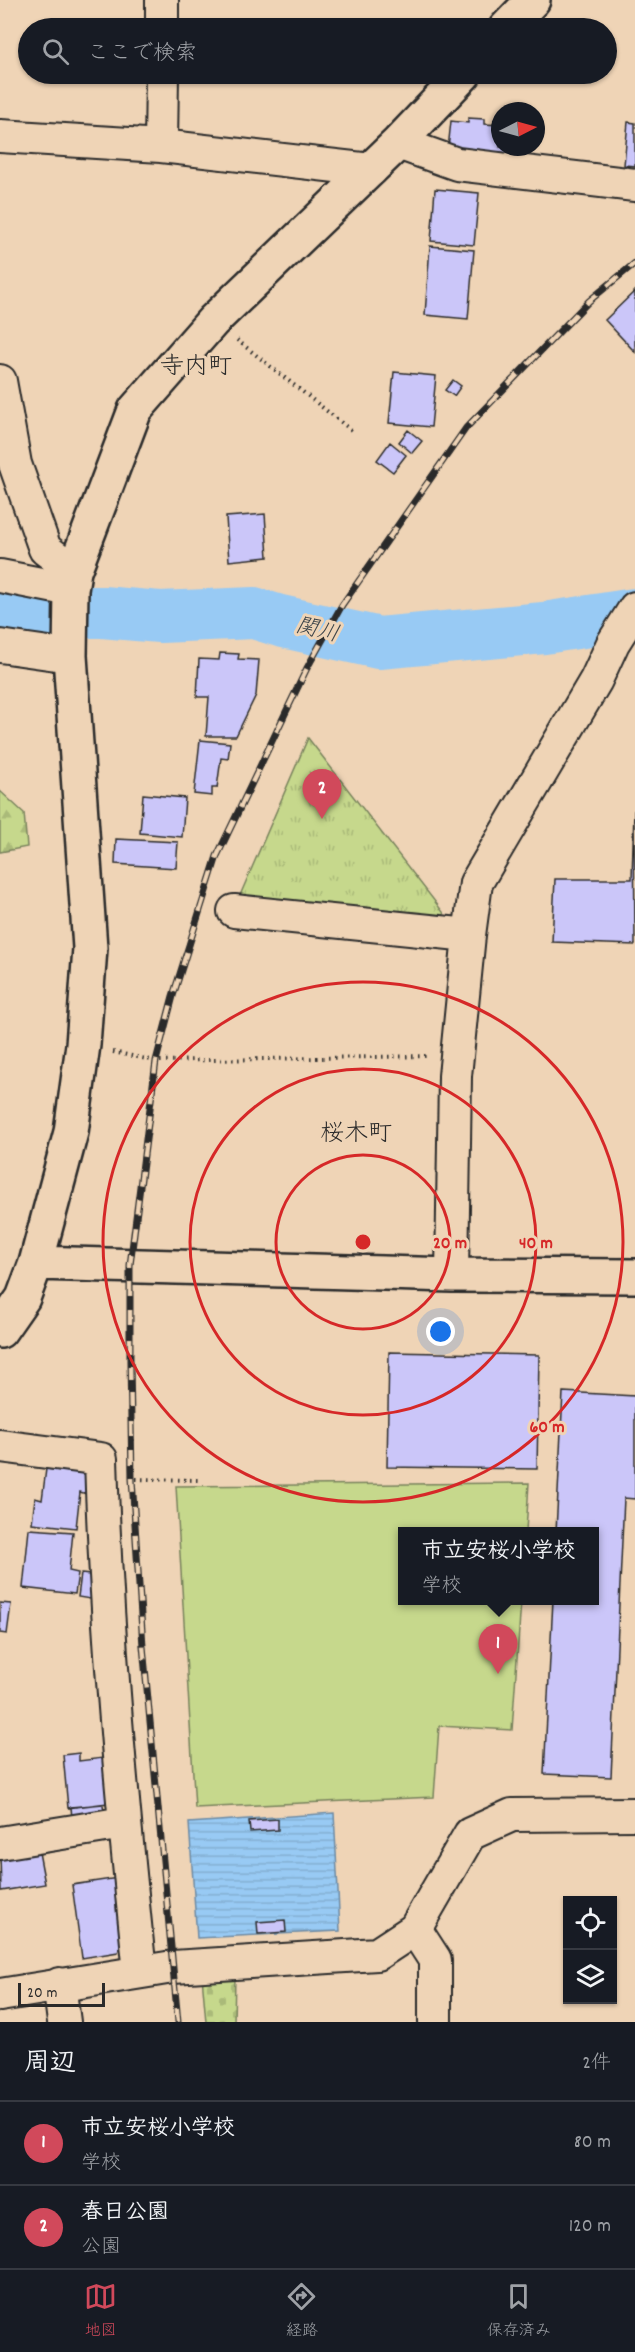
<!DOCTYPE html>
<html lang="ja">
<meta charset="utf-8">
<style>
body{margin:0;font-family:Dekko,"Klee One",sans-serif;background:#242831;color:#f1f3f6}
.controls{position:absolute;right:18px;bottom:18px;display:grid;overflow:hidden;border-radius:0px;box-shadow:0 2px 4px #0004}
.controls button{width:54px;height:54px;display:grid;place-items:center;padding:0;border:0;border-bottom:2px solid #363941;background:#171b24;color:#f1f3f6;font:30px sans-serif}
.compass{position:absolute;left:491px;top:102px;width:54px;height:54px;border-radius:50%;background:#171b24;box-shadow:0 2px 4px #0004;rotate:84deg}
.scale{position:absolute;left:18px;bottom:15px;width:87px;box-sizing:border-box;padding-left:6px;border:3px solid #2b2b2b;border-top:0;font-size:16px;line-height:21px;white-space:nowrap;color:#2b2b2b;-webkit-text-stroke:4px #efd4b6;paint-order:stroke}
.you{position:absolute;left:441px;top:1332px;width:21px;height:21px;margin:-15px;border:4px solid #fff;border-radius:50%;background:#1a73e8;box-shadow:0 0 0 9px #1a73e833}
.badge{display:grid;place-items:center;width:39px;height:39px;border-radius:50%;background:#d1495b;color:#fff;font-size:20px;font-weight:700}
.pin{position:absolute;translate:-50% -50px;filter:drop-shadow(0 2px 3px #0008)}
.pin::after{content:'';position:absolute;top:32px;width:21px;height:18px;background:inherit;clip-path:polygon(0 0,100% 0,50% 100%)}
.popup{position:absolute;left:398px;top:1527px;width:201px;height:78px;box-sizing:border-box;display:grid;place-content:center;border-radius:0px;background:#171b24;filter:drop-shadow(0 2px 4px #0005);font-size:20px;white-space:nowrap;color:#9ea1a6}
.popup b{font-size:22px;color:#f1f3f6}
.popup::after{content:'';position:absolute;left:50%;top:100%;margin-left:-12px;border:12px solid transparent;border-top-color:#171b24}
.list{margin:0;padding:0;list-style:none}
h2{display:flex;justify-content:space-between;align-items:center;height:78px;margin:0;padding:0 24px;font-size:26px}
h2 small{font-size:20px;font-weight:400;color:#9ea1a6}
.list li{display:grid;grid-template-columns:39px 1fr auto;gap:18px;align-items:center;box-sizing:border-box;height:84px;padding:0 24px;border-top:2px solid #363941}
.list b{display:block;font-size:22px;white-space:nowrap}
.list p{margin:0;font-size:20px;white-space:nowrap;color:#9ea1a6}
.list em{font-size:20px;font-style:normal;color:#9ea1a6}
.icon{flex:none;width:33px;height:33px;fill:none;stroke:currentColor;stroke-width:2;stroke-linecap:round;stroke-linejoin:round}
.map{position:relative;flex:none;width:635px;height:2022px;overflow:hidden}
.search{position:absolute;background:#171b24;box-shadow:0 2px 4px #0004;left:18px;right:18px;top:18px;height:66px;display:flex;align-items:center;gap:15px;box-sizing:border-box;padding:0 21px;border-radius:33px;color:#9ea1a6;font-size:22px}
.sheet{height:246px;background:#171b24}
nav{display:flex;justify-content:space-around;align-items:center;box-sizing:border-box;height:84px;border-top:2px solid #363941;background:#171b24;font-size:16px;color:#9ea1a6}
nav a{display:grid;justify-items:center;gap:3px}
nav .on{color:#d1495b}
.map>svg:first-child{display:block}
</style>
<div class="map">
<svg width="635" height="2022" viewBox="0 0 635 2022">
<defs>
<pattern id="forest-firs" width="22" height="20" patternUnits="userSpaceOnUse" patternTransform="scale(1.5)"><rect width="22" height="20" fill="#c6d88c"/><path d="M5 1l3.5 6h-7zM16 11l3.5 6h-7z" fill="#aaba79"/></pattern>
<pattern id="cemetery-stones" width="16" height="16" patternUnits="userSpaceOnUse" patternTransform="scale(1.5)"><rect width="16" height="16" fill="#c6d88c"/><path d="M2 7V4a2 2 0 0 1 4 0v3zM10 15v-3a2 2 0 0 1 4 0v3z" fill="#aaba79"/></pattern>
<pattern id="park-tufts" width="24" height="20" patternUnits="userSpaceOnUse" patternTransform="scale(1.5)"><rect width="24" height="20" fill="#c6d88c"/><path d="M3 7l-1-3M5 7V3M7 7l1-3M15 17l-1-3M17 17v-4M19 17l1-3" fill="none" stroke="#aaba79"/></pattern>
<pattern id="water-rules" width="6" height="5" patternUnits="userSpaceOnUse" patternTransform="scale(1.5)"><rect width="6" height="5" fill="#98caf4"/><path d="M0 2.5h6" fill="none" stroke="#83aed1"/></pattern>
</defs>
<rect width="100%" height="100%" fill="#efd4b6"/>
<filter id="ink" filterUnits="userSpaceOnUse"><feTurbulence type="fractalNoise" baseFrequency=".0167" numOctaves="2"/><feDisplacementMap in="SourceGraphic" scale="12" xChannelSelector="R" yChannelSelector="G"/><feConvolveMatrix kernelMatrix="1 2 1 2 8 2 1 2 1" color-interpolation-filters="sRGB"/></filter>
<g filter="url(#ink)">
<path fill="#c6d88c" stroke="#78825c" stroke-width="1.5" d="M529,1483L526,1531L402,1532V1600L521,1601L512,1730L439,1726L434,1797L195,1808L176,1486Z"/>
<path fill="url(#forest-firs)" stroke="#78825c" stroke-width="1.5" d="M0,791L24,813L27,847L0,852Z"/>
<path fill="url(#cemetery-stones)" stroke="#78825c" stroke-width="1.5" d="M202,1976L235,1977L234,2022H206Z"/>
<path fill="url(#park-tufts)" stroke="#78825c" stroke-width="1.5" d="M308,738L443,912L446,921L238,900Z"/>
<path fill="url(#water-rules)" stroke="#6c8aa4" stroke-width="1.5" d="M334,1813L340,1931L197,1938L189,1823Z"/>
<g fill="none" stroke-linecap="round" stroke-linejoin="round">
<path stroke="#98caf4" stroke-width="52" d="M0,608L26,612H102L160,617L254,613L280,621L379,643L544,628L635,614"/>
</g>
<path fill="#cbc6f9" stroke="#2b2b2b" stroke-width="1.5" d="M468,118L484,119V124L500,125V147H509L508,153L448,149L451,121L468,123Z
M628,122L635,123V166L624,165Z
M435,189L479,193L474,245L431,241Z
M430,246L474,250L468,319L425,315Z
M635,291V352L605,320Z
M394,372L436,376L431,427L389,423Z
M453,380L461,386L454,396L445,390Z
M408,430L422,441L412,453L399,442Z
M390,442L406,455L393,472L377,460Z
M265,514L268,557L229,561L226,517Z
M220,653L239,654L238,659L259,660L256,695L236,736H206L209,697H197L199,659L219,660Z
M200,740L230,743L228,759L221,758L217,788H212V796L194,794Z
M143,794L185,798L182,837L140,833Z
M634,810L635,945L552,942L555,879H632Z
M116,839L178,842L176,868L115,864Z
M389,1352L539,1355L537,1469L387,1467Z
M563,1392L635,1396V1499L624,1498L611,1777L544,1774L553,1600H594V1532H556Z
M46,1469L89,1474L87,1494L80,1492L76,1528L32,1523L35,1498L42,1500Z
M29,1529L73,1532L69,1571L78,1573L75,1594L23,1588Z
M81,1574L99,1576L96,1600L78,1597Z
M0,1603L11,1604L7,1634L0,1633Z
M79,1753V1761L103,1758L108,1803L68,1808L63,1755Z
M103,1804L104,1814L72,1818L71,1807Z
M278,1819V1830L250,1832L249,1821Z
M38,1847L45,1884L1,1891L0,1854Z
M118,1878L126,1932L118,1952L82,1958L72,1885Z
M285,1920L286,1932L258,1934L257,1922Z"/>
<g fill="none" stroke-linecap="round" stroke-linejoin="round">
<defs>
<path id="minor" d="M162,0V28
M0,136L161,146L371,170
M398,143L457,164L635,185
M161,146L162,74
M0,381L15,464L45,549L74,571
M0,576L71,590
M0,646L70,656
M234,911L469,935
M452,1275L455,1076L469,935L476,883L596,680L613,643L635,608
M0,1446L101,1459C106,1630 122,1801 140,1972
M0,1843L124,1823
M415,1929L435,1960V2022
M59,1984L64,2022
M0,1995L173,1967L377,1954L415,1929L470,1834L512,1815L635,1814"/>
<path id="tertiary" d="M506,28L533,0
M36,1263L452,1275L635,1276
M0,1331L23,1298L36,1263L71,1132L83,1045L90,948L70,656L71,590L74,571L135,410L213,321L398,143L464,74"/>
</defs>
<use href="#minor" stroke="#2b2b2b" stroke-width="36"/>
<use href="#tertiary" stroke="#2b2b2b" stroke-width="38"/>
<path stroke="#2b2b2b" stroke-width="4" stroke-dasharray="1.5 4.5" stroke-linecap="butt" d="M237,340L351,430
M113,1052L156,1061L428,1056
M130,1479L200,1480"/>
<use href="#minor" stroke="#efd4b6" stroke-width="32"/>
<use href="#tertiary" stroke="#efd4b6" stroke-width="33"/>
<defs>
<path id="rail" d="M178,2022L143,1646L132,1479L130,1361V1265L156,1061L173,996L217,856L307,668L342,605L466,428L589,301L635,263"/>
</defs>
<use href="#rail" stroke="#2b2b2b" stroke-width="7"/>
<use href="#rail" stroke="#efd4b6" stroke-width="4.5" stroke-dasharray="14" stroke-linecap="butt"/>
</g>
</g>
<g fill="none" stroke="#d62828" stroke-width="3">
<circle cx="363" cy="1242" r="87"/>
<circle cx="363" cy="1242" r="173"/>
<circle cx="363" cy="1242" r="260"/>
</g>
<g text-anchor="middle" stroke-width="6" stroke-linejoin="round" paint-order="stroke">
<g font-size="22" font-style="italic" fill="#3b4349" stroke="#efd4b6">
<text transform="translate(318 628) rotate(14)" y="8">関川</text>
</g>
<g font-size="24" fill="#2b2b2b" stroke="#efd4b6">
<text x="196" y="373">寺内町</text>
<text x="356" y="1140">桜木町</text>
</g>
</g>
<circle cx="363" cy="1242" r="9" fill="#d62828" stroke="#efd4b6" stroke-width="3"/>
<g font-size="18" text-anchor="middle" font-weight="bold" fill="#d62828" stroke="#efd4b6" stroke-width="6" stroke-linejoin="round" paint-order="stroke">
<text x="450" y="1248">20 m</text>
<text x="536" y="1248">40 m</text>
<text x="547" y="1432">60 m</text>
</g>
</svg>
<div class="controls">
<button><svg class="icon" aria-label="locate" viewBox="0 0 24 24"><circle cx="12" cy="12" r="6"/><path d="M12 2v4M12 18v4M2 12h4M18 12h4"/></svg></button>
<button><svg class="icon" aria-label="layers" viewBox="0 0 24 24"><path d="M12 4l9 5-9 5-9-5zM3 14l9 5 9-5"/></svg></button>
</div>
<svg class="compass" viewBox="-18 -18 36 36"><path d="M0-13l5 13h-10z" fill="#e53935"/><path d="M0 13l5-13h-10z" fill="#9ea1a6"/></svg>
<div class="scale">20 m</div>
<div class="you"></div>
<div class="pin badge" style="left:498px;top:1674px">1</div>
<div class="popup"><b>市立安桜小学校</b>学校</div>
<div class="pin badge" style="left:322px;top:819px">2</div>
<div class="search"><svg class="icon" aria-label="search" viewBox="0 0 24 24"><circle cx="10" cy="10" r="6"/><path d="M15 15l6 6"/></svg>ここで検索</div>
</div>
<section class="sheet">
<h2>周辺<small>2件</small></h2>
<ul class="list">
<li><span class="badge">1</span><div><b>市立安桜小学校</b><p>学校</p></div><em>80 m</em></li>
<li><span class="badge">2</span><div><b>春日公園</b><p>公園</p></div><em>120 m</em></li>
</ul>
</section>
<nav>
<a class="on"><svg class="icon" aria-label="map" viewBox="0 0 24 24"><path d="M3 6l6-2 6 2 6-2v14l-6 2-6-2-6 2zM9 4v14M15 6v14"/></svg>地図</a>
<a><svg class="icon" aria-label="directions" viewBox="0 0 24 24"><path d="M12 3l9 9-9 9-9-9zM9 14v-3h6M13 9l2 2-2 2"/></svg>経路</a>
<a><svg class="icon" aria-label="saved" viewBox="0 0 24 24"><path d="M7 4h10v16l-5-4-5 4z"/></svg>保存済み</a>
</nav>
